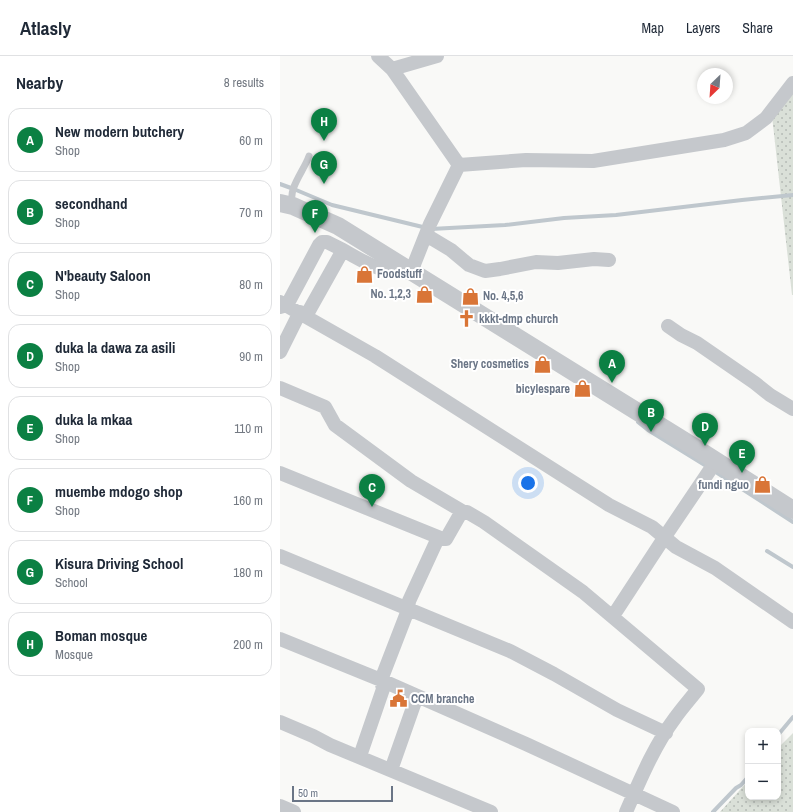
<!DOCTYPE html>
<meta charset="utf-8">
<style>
body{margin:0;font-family:"Archivo Narrow",sans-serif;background:#f2f2f3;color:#1f2937}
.controls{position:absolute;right:12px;bottom:12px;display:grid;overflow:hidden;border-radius:8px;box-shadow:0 2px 6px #0003}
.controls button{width:36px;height:36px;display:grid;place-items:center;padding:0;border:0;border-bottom:1px solid #e0e1e3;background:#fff;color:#1f2937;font:20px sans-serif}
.compass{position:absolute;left:417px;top:12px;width:36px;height:36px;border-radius:50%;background:#fff;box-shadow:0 2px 6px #0003;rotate:205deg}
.scale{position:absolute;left:12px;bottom:10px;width:101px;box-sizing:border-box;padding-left:4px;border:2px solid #6a7586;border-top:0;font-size:11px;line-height:14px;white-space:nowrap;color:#6a7586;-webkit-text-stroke:3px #fff;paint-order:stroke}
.you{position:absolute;left:248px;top:427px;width:14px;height:14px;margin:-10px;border:3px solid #fff;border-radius:50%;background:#1a73e8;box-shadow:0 0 0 6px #1a73e833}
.badge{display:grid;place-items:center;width:26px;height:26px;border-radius:50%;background:#0b8043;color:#fff;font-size:13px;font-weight:700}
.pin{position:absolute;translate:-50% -33px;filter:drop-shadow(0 1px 2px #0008)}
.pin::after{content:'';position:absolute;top:21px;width:14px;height:12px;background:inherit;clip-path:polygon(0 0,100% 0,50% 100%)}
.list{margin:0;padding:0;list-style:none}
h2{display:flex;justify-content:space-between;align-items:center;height:52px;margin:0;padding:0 16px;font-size:17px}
h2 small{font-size:13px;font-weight:400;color:#747a83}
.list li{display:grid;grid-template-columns:26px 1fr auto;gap:12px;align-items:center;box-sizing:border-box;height:64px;margin:0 8px 8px;padding:0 8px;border:1px solid #e0e1e3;border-radius:12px}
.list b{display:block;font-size:15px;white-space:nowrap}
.list p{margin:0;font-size:13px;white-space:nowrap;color:#747a83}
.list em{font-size:13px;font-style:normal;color:#747a83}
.map{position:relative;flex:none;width:513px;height:756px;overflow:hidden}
header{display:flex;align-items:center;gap:24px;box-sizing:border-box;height:56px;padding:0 20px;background:#fff;border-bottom:1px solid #e0e1e3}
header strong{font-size:19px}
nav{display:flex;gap:22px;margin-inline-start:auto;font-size:14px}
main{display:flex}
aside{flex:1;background:#fff}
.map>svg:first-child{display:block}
</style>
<header>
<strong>Atlasly</strong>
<nav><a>Map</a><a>Layers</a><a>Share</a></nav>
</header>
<main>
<aside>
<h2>Nearby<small>8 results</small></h2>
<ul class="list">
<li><span class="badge">A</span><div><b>New modern butchery</b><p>Shop</p></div><em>60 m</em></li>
<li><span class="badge">B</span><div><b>secondhand</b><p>Shop</p></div><em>70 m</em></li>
<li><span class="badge">C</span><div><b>N'beauty Saloon</b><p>Shop</p></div><em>80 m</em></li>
<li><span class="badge">D</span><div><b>duka la dawa za asili</b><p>Shop</p></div><em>90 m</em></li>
<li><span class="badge">E</span><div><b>duka la mkaa</b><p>Shop</p></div><em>110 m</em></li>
<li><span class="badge">F</span><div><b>muembe mdogo shop</b><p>Shop</p></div><em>160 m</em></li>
<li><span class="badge">G</span><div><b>Kisura Driving School</b><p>School</p></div><em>180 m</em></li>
<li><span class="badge">H</span><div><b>Boman mosque</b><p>Mosque</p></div><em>200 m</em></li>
</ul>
</aside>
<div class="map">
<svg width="513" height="756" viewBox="0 0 513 756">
<defs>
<pattern id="park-dots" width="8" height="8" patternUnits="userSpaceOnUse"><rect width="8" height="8" fill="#dae0d8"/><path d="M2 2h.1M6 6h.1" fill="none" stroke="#b5bab5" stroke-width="1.8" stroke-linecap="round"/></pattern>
</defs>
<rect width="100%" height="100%" fill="#f9f9f7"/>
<path fill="url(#park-dots)" d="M513,28V239H512L492,60Z
M513,677V756H440L468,725V741H498V692Z"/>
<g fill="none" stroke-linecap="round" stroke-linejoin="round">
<path stroke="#bfc7cd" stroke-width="4" d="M0,128L11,132
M9,131L52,149L151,173L225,169L284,162L336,159L462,144L513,139
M358,366L368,374L428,411L513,466
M487,495L513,511
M498,679L513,661
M433,756L456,732L461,729L468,721"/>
<path stroke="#c5c8cc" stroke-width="7" d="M13,149C7,133 24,115 29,100"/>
<path stroke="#c5c8cc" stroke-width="14" d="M98,0L112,13L179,109
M112,13L157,0
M179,109L246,104L313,105L444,84L466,77L486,62L513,27
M146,179L171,194L189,209L205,215L220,213L256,206L278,207L314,203L329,204
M0,246L95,300L329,449L372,471L396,491L435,512L513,566
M0,251L7,249L39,189L42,186H47L63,194
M26,260L63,194C85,207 104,218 131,216L150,168L179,109
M388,270L401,279L417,287L475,327L490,339L513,353
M0,296L20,256
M0,332L45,351L55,369L131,425L182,455L166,483H163L0,417
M182,455L187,456L204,466L303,536L418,633C411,642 402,652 395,662C374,690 360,724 346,756
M0,500L230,595L274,618L337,654L386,677
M333,560L384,482L436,405
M0,583L101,624L246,688L393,756
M0,666L33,680L50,689L211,756
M80,700L103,633L101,624L128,554L129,545L158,482
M111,714L137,640
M0,750L14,756"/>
<path stroke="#c5c8cc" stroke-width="18" d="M0,147L13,150L58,170L411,389L513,454"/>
</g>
<defs>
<symbol id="shop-bare" viewBox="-9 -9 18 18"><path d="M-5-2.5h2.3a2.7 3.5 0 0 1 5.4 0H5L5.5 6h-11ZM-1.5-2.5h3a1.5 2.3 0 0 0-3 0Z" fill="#d97537" stroke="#fff" stroke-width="2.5" paint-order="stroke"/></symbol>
<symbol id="church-bare" viewBox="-9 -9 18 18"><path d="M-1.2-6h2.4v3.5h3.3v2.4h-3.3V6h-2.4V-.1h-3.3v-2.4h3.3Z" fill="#d97537" stroke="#fff" stroke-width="2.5" paint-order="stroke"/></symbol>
<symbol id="civic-bare" viewBox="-9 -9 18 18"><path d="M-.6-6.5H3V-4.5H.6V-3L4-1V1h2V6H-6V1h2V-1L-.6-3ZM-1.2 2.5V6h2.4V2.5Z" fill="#d97537" stroke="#fff" stroke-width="2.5" paint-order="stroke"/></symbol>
</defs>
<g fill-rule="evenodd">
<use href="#shop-bare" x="72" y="206" width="25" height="25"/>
<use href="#shop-bare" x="132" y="226" width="25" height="25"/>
<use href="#shop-bare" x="178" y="228" width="25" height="25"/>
<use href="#church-bare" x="174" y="250" width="25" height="25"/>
<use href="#shop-bare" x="250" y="296" width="25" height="25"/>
<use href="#shop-bare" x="290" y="320" width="25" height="25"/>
<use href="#shop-bare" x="470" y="416" width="25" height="25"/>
<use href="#civic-bare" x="106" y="630" width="25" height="25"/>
</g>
<g text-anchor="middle" stroke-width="4" stroke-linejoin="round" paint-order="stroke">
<g font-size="12" font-weight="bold" fill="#6a7586" stroke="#fff" text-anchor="start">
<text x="97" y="222">Foodstuff</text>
<text x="131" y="242" text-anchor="end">No. 1,2,3</text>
<text x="203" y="244">No. 4,5,6</text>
<text x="199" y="267">kkkt-dmp church</text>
<text x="249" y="312" text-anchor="end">Shery cosmetics</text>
<text x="290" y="337" text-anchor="end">bicylespare</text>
<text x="469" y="433" text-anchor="end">fundi nguo</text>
<text x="131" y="647">CCM branche</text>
</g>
</g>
</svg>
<div class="controls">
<button>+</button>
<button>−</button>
</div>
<svg class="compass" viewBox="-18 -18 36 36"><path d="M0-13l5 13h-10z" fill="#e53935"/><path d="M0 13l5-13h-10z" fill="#747a83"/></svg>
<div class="scale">50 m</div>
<div class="you"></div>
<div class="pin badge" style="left:332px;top:327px">A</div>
<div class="pin badge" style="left:371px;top:376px">B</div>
<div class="pin badge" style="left:92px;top:451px">C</div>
<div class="pin badge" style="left:425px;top:390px">D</div>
<div class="pin badge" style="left:462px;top:417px">E</div>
<div class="pin badge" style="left:35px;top:177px">F</div>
<div class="pin badge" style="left:44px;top:128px">G</div>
<div class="pin badge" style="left:44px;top:85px">H</div>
</div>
</main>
